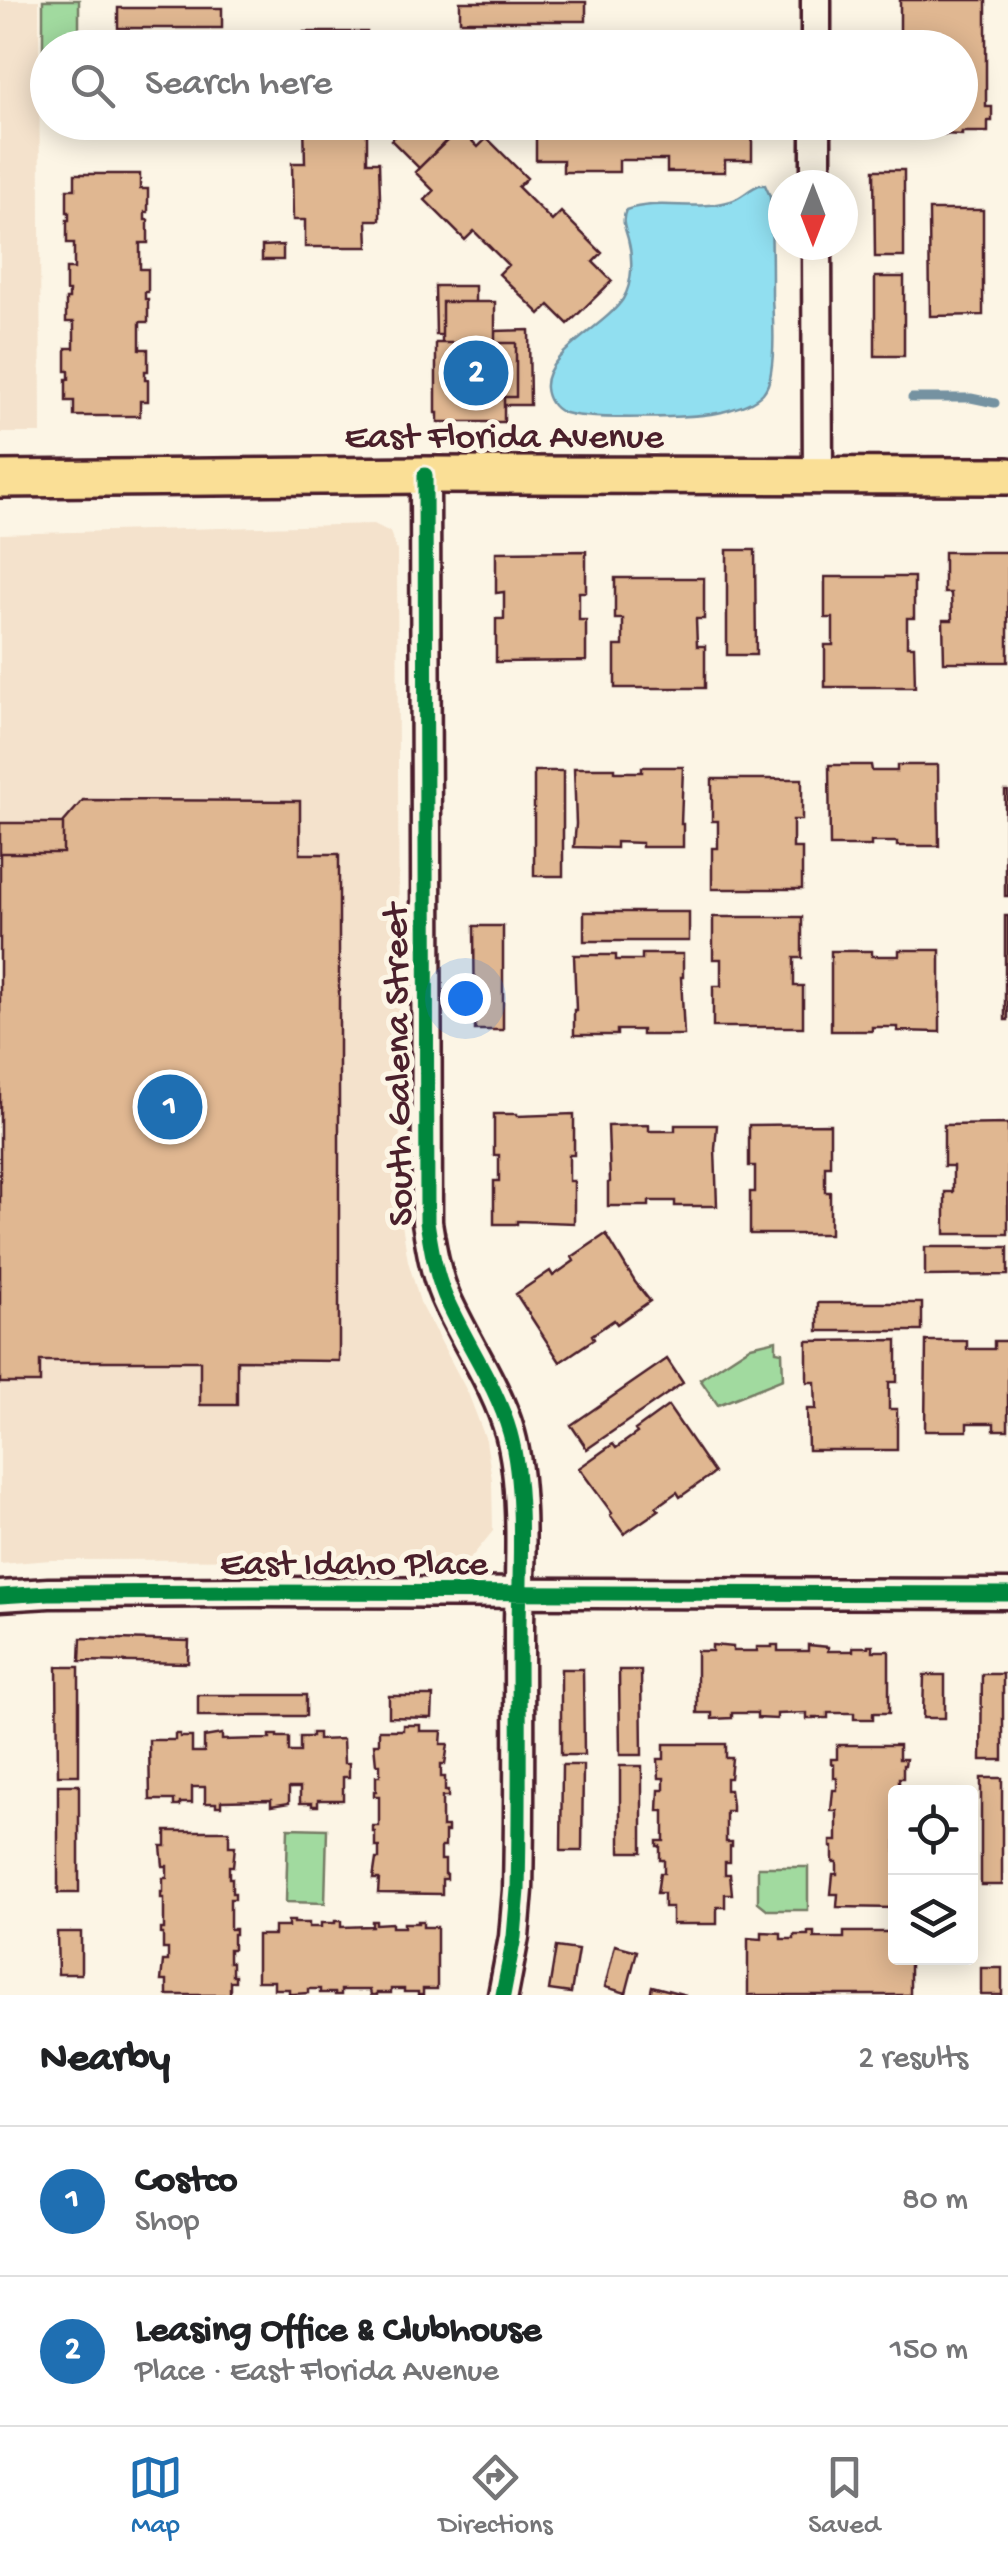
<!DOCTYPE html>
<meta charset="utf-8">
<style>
body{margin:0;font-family:"Gochi Hand",sans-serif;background:#f6f6f6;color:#202124}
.controls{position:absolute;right:30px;bottom:30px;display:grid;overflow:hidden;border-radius:10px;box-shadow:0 5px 25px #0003}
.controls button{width:90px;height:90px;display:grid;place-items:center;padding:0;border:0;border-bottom:2px solid #e0e0e0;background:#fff;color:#202124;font:50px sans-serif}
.compass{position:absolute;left:768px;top:170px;width:90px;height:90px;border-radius:50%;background:#fff;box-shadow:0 5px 25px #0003;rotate:180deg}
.you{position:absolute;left:465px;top:998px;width:35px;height:35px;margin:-25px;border:8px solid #fff;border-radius:50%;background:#1a73e8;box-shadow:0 0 0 15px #1a73e833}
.badge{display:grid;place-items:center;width:65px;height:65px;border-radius:50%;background:#1f6fb2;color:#fff;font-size:32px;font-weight:700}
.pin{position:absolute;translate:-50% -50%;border:5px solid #fff;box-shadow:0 2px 10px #0006}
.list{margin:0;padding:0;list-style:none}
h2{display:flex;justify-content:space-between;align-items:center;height:130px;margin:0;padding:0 40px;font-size:42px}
h2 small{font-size:32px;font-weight:400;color:#757577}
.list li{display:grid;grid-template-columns:65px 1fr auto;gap:30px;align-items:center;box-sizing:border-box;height:150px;padding:0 40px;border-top:2px solid #e0e0e0}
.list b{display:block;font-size:38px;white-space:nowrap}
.list p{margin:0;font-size:32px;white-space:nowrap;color:#757577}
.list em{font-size:32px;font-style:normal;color:#757577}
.icon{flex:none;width:55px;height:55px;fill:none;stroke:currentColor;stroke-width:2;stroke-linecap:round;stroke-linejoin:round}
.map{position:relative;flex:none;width:1008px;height:1995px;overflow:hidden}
.search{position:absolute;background:#fff;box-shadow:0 5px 25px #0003;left:30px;right:30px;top:30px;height:110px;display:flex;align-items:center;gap:25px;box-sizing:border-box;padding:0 35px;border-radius:55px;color:#757577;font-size:38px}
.sheet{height:430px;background:#fff}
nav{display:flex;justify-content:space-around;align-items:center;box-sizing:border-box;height:140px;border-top:2px solid #e0e0e0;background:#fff;font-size:28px;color:#757577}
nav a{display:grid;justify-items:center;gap:5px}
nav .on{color:#1f6fb2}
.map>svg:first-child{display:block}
</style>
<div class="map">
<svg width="1008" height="1995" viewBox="0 0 1008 1995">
<rect width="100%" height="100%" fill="#fcf5e5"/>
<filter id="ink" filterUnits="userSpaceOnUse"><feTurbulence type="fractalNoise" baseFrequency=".01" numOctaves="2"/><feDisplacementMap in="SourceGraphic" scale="20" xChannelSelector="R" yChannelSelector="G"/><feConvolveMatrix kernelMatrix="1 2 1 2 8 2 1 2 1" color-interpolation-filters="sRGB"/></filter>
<g filter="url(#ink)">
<path fill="#f4e2cc" d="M0,0H39L41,433H0Z
M374,524L390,532L397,551L400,1188L402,1224L408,1261L420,1302L468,1393L486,1440L492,1480L493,1531L470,1559L51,1560L0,1564V534Z"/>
<path fill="#a1da9f" stroke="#767c65" stroke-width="2.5" d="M43,0H79V47L48,48L47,77H43Z
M776,1340V1351L782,1352L783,1379L718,1405L700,1379L751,1346Z
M288,1828L327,1829L325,1903L286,1902Z
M758,1867H808V1910H768L758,1902Z"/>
<path fill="#91dff0" stroke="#7592a1" stroke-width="2.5" d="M759,185H765L770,196C772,229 772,263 772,296C773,320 775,347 771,372C770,379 768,387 763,393C753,404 736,408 722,412C697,418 585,421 562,412C553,408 547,399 546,388C543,354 605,327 623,299C633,283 633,257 628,239C625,228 621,221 626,210C659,198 697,212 731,201C741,198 749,189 759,185Z"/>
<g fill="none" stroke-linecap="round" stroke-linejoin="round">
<path stroke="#7592a1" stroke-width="9" d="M912,398H971L995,403"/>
</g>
<path fill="#e0b791" stroke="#4a1f2b" stroke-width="2.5" d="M900,0H986V107H992V121H988V132H962V135L897,132V122H960V48H900Z
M460,2H586V21H460Z
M118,8H222V28H118Z
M304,32H367V48H304Z
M118,35H222V48H118Z
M304,122H367V162H379L380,198V220H367L368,247H305V220H293L292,163H305Z
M408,122H440L453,135L419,168L391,140Z
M536,122H752V160H725V172H667V160H619V172H563V160H536Z
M459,128L478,147L487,138L527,178L518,187L552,221L561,212L602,253L593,262L612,281L568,324L549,305L540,314L499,274L508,265L474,231L465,240L425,200L434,191L415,172Z
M874,170H904V257H875Z
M75,174H140V189H148V212H145V220H148V243H140V269H148V292H145V299H148V322H140V349H148V371H145V380H148V401H140V416H74V401H66V379H69V371H66V348H74V322H66V299H69V291H66V269H74V243H67V220H69V212H67V189H75Z
M929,210H983V315L930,316Z
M283,245V260H262V246Z
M875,277H904V356H875Z
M435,286H475V302H442V335H436Z
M442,302H495V343H442Z
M529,330L530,405H504V397H516V343H495V331Z
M436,343H516V397H504V422H438V413H436Z
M727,550H755L756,655H727Z
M586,551V592H579V620H586V661L496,662V619H504V592L496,593V552Z
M944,552H1008V662H944L943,620H952L951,593H944Z
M825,577H914V618H907V646H914L915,687H825V645H833V618H825Z
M615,578H704V619H696L697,646H705V688H615V646H623V619H615Z
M829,765H871L872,771H897V765H938L939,846H897V842H871V846H830Z
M642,767H683L681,824H683V847H642V843L616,842V848L574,847L576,824L574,768H615V772H642Z
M534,771H563V876H534Z
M712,779H802V820H793V848H802V889H712V848H718V821H712Z
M1005,791H1008V896H1005Z
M83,800L300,801V854H339V1361L237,1360V1405H200V1361H40V1383H0V853H63V823Z
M0,823H63V853H0Z
M584,912H689V941H584Z
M1005,916H1008V1020H1005Z
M713,917H802V958H794V986H803V1027H713V986H721V959H713Z
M474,926H503V1030H475Z
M899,950H940V1032L898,1031V1027H872V1031H831V951H872V956H899Z
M642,954H683V977H681L684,1035H642V1030H617V1035H574V1010H576L574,955H616V960H642Z
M494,1114H517V1116L574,1114V1155H569V1181H574V1223L517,1221V1224H494V1181H499V1155H494Z
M830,1124V1166H825V1192H830V1234H750V1192H755V1166H749V1125Z
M1008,1124V1234H945V1192H953V1166H944V1125Z
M649,1125V1131H675V1125H717L715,1149L717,1206H675V1201H649V1206H608V1183L610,1182L608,1126Z
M606,1234L635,1282L650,1301L617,1324L614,1320L592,1335L594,1339L560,1362L516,1294L550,1271L553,1276L574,1261L572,1257Z
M925,1247H1008V1275L925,1276Z
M818,1303H922V1331H818Z
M897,1340V1382H889V1409H897V1450H808L807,1409H816L815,1382H807V1341Z
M926,1341H967V1349H994V1341H1008V1430H994V1423H967V1431H925Z
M667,1359L683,1383L587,1449L571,1425Z
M668,1406L714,1473L680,1497L677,1492L656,1507L659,1510L624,1534L610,1515L612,1513L579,1468L613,1444L616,1448L637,1433L635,1430Z
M81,1638L189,1641L188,1663L80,1661Z
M712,1645L733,1647V1651H757V1647H772V1645H778V1651H808V1645L828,1647V1651H853V1647H868V1645H873V1651H889V1713H873V1719H854V1713H828V1718H813V1719H807V1713L777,1714V1719L757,1718V1713H732V1718L712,1719V1713H697V1651H712Z
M57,1667H79V1775H58Z
M561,1669H583L584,1755H561Z
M619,1670H641L642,1755H620Z
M982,1674H1003V1760H981Z
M924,1675H945V1718H923Z
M198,1695H306V1716H198Z
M389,1696H433L432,1718L389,1717Z
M403,1725H420V1731H442L441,1744H448L445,1764H441V1777H445V1791H448V1797H442V1827H448V1832H445V1847H441V1860H445V1874H447V1879H442V1894L378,1893L379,1879H373L376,1859H379V1847H375V1832H373V1826H379V1796H374V1791H376V1776H380V1764H376L374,1744H379V1730H403Z
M312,1733H318V1740L343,1739L344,1763H349V1777H343V1800H318V1806H312V1803H300V1788H289V1803L271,1806V1800L221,1801V1806H216V1803H205V1787H192V1803H180V1806H174V1800H150L149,1740H175V1734H180V1737H192V1752H204V1737L222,1734V1740L270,1739V1735H277V1737H289V1752H300V1737H312Z
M664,1744H726V1758H732L730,1778H726V1790H730L732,1805V1811H726V1842H732V1846H730V1862H725V1874H730L732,1894H725V1907H717V1924H672V1907H664V1893H657L660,1873H664V1860H660V1846H657V1841H664V1811H658L659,1790H664V1778H659L658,1759H664Z
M837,1745H899V1759H906L905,1765H903V1778H899V1792H903H896V1908L837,1907L838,1894H831L833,1874H837V1862H833V1847H831V1841H837V1811H831L833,1790H837V1778H834V1765L831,1764V1759H837Z
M562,1765H583L582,1851H561Z
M620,1766H642V1852H620Z
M981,1778H1002V1885H981Z
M58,1785H79V1893H58Z
M166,1831H229V1846H235L233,1866H229V1878H232V1893H235V1899H230V1929H235V1934H233V1949H229V1962H232V1975H235V1981H230V1995H167V1981H161L163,1961H168V1949H163V1934H161V1929H164V1898H161V1892H163V1878H167V1866H163L161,1846H166Z
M288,1921H294V1923H309V1927H321V1923H335V1921H341V1927L372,1926V1921H376V1924L392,1923V1927H404V1923H418V1921H423V1927H437V1989H423V1995H418V1992H404V1989H391V1993H377V1995H371L370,1990H341V1995H335V1993H320V1989H308V1993L294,1994H289V1989H274V1981H257V1935H274V1927H288Z
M57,1932H81V1974H58Z
M762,1932L781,1933V1939H794V1935H808V1932H814V1938H844V1932H896V1958H910V1995H748V1938L762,1939Z
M615,1945L637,1951L626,1993L605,1987Z
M556,1947L578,1950L571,1993L549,1990Z
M981,1968H1002V1995H981Z
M652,1986L686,1995H650Z"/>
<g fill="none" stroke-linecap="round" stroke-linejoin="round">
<defs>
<path id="minor" d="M816,0V48
M816,122V185
M817,245L818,476
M425,475L427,1222C431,1247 435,1272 445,1296C465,1342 496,1384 510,1433C525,1487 520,1567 519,1623C519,1712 520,1801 518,1890L514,1937L503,1995
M0,1596L49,1593L254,1592L1008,1594"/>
<path id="major" d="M0,479L425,475L1008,476"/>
</defs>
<use href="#minor" stroke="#4a1f2b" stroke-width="35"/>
<use href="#major" stroke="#4a1f2b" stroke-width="42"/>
<use href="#minor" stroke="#fcf5e5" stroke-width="28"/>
<use href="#major" stroke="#fadf96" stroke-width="35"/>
<defs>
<path id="cycleway" d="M425,475L427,1222C431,1247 435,1272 445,1296C465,1342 496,1384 510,1433C525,1487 520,1567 519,1623C519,1712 520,1801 518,1890L514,1937L503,1995
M0,1596L49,1593L254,1592L1008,1594"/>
</defs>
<use href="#cycleway" stroke="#fcf5e5" stroke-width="21"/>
<use href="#cycleway" stroke="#00873e" stroke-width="15"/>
</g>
</g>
<g text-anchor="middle" stroke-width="10" stroke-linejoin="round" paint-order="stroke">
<g font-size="38" fill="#4a1f2b" stroke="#fcf5e5">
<text x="504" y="446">East Florida Avenue</text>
<text transform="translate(395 1065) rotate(-91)" y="13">South Galena Street</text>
<text x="354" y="1573">East Idaho Place</text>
</g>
</g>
</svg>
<div class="controls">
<button><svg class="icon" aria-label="locate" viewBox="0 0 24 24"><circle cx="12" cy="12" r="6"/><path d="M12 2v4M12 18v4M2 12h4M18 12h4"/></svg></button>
<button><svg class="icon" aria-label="layers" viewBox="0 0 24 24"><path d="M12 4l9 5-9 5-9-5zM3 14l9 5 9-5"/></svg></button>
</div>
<svg class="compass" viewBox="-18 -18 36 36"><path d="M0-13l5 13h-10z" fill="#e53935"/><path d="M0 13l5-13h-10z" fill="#757577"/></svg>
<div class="you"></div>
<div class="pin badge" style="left:170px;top:1107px">1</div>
<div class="pin badge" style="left:476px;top:373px">2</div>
<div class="search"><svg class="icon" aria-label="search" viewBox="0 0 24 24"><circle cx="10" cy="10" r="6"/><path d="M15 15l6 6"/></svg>Search here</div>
</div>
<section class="sheet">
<h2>Nearby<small>2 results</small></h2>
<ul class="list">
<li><span class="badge">1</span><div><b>Costco</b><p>Shop</p></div><em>80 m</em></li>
<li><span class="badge">2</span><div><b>Leasing Office &amp; Clubhouse</b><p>Place · East Florida Avenue</p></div><em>150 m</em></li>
</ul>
</section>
<nav>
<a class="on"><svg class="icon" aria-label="map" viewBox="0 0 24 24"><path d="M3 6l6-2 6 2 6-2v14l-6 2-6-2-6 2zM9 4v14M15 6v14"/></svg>Map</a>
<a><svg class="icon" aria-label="directions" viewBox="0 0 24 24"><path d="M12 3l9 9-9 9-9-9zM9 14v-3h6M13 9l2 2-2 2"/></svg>Directions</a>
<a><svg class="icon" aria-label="saved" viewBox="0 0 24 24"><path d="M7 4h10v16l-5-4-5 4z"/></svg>Saved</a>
</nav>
